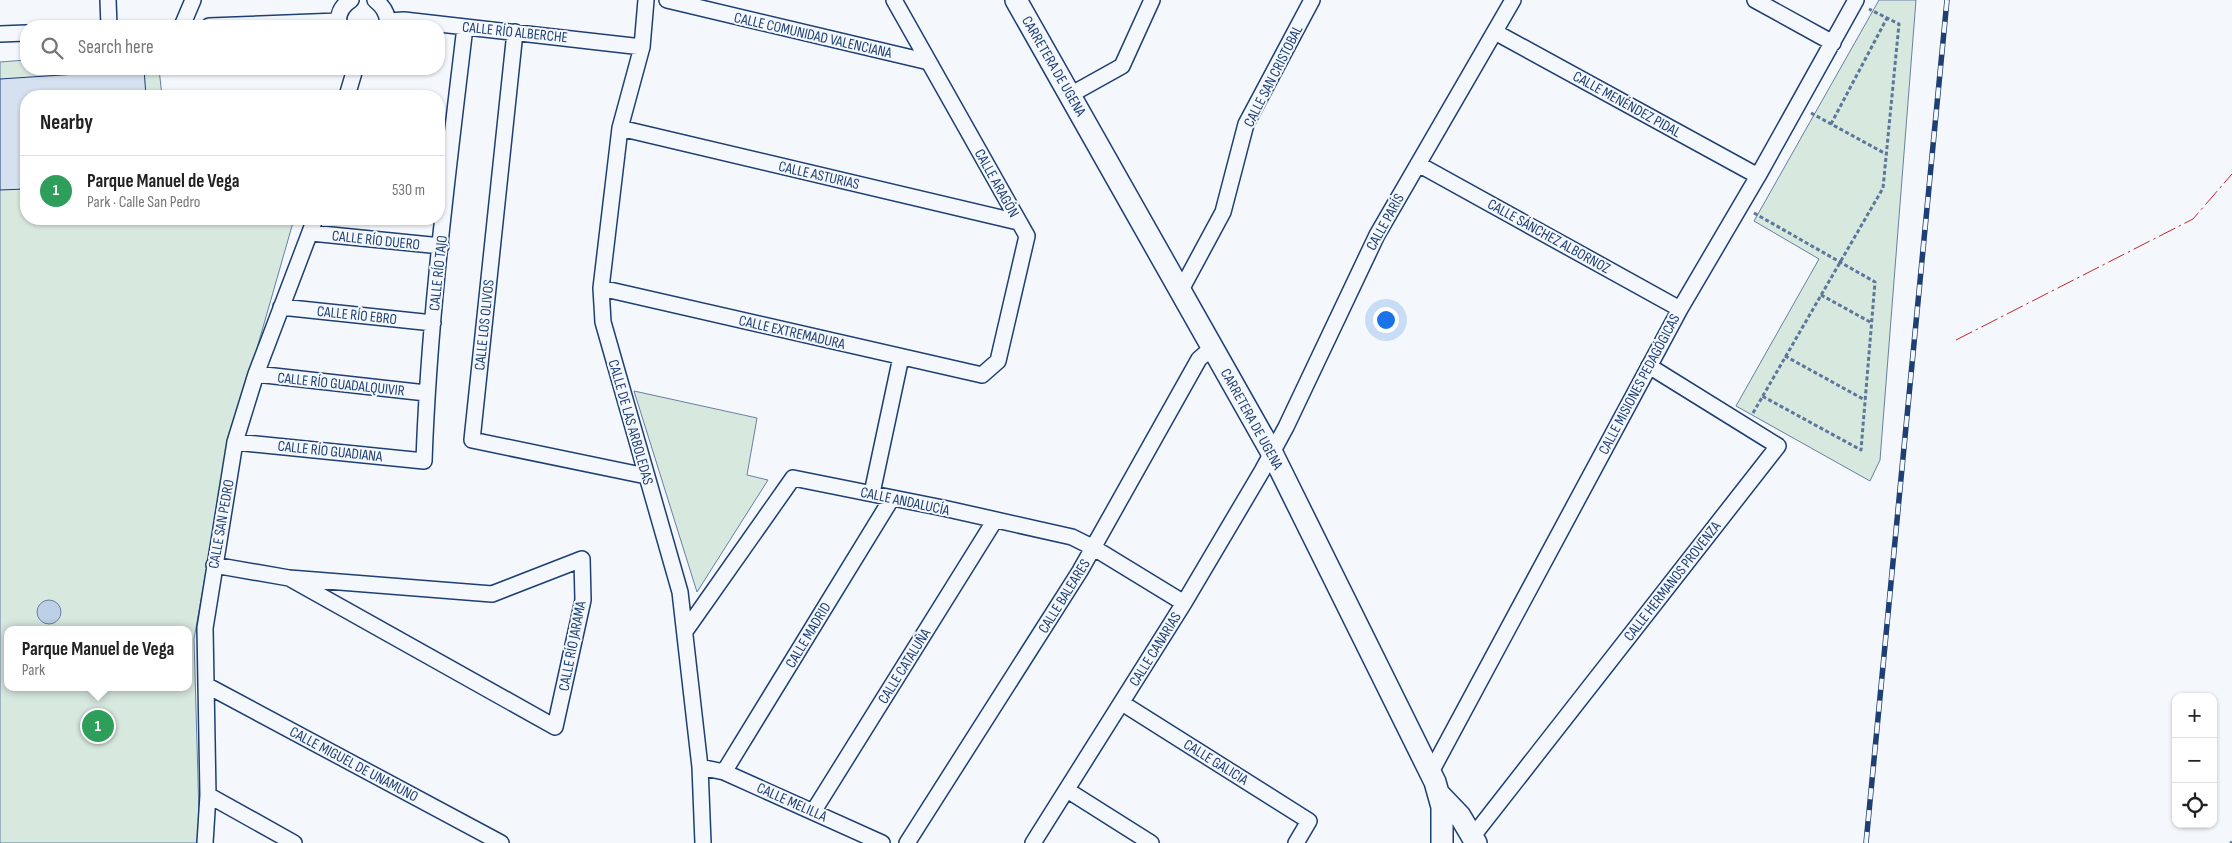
<!DOCTYPE html>
<meta charset="utf-8">
<style>
body{margin:0;font-family:"Sofia Sans Condensed",sans-serif;background:#f6f6f6;color:#222}
.controls{position:absolute;right:15px;bottom:15px;display:grid;overflow:hidden;border-radius:10px;box-shadow:0 1px 4px #0004}
.controls button{width:45px;height:45px;display:grid;place-items:center;padding:0;border:0;border-bottom:1px solid #e0e0e0;background:#fff;color:#222;font:25px sans-serif}
.you{position:absolute;left:1385px;top:319px;width:18px;height:18px;margin:-12px;border:4px solid #fff;border-radius:50%;background:#1a73e8;box-shadow:0 0 0 8px #1a73e833}
.badge{display:grid;place-items:center;width:32px;height:32px;border-radius:50%;background:#1a73e8;color:#fff;font-size:16px;font-weight:700}
.pin{position:absolute;translate:-50% -50%;border:2px solid #fff;box-shadow:0 1px 5px #0006}
.popup{position:absolute;left:4px;top:626px;width:188px;height:65px;box-sizing:border-box;display:grid;place-content:center;border-radius:10px;background:#fff;filter:drop-shadow(0 1px 4px #0005);font-size:16px;white-space:nowrap;color:#767676}
.popup b{font-size:19px;color:#222}
.popup::after{content:'';position:absolute;left:50%;top:100%;margin-left:-10px;border:10px solid transparent;border-top-color:#fff}
.list{margin:0;padding:0;list-style:none}
h2{display:flex;justify-content:space-between;align-items:center;height:65px;margin:0;padding:0 20px;font-size:21px}
h2 small{font-size:16px;font-weight:400;color:#767676}
.list li{display:grid;grid-template-columns:32px 1fr auto;gap:15px;align-items:center;box-sizing:border-box;height:70px;padding:0 20px;border-top:1px solid #e0e0e0}
.list b{display:block;font-size:19px;white-space:nowrap}
.list p{margin:0;font-size:16px;white-space:nowrap;color:#767676}
.list em{font-size:16px;font-style:normal;color:#767676}
.icon{flex:none;width:28px;height:28px;fill:none;stroke:currentColor;stroke-width:2;stroke-linecap:round;stroke-linejoin:round}
.map{position:relative;flex:none;width:2232px;height:843px;overflow:hidden}
.search{position:absolute;background:#fff;box-shadow:0 1px 4px #0004;left:20px;top:20px;width:425px;height:55px;display:flex;align-items:center;gap:12px;box-sizing:border-box;padding:0 18px;border-radius:20px;color:#767676;font-size:19px}
.panel{position:absolute;background:#fff;box-shadow:0 1px 4px #0004;left:20px;top:90px;width:425px;height:135px;border-radius:20px}
.map>svg:first-child{display:block}
</style>
<div class="map">
<svg width="2232" height="843" viewBox="0 0 2232 843">
<rect width="100%" height="100%" fill="#f4f7fb"/>
<path fill="#d7e8df" stroke="#687fa3" fill-rule="evenodd" d="M1879,0H1916L1880,460L1870,481L1736,406L1819,259L1754,221Z
M26,60V69H159L162,96H26V219H294L227,453L194,639L199,814L197,843H0V62ZM8,630H188V687H8Z
M634,391L757,418L747,475L768,480L697,592Z"/>
<path fill="#bed0e5" stroke="#687fa3" d="M37 612a12 12 0 1 1 24 0a12 12 0 1 1-24 0Z"/>
<path fill="#d5e0f0" stroke="#1d3f73" d="M107,69H144L146,96H26V189L0,190V79L108,72Z"/>
<g fill="none" stroke-linecap="round" stroke-linejoin="round">
<defs>
<path id="street" d="M108,0L109,26
M375,0C384,7 389,15 387,26
M646,0L642,47L620,128L601,288L603,322L680,592L700,767L703,843
M667,0L929,62
M1755,0L1833,43
M388,21L404,20L642,47
M182,26L193,0
M209,26L338,21
M339,26C337,15 341,6 351,0
M515,32L472,440L646,476
M1495,32L1758,176
M0,34L26,33
M1070,95L1122,66L1152,0
M347,96L355,69
M620,128L1018,222
M1418,164L1680,309
M311,233L441,246
M601,288L982,375L998,361L1027,236L894,0
M1181,290L1223,212L1246,124L1312,0
M281,307L433,323
M256,374L426,393
M235,442L424,461C429,316 448,171 465,27
M872,493L901,357
M214,565L289,578L492,594L582,559L583,600L555,727L289,578
M686,630L793,478L943,508L1072,537L1094,548L1184,603
M206,685L501,843
M1122,703L1309,821L1296,843
M700,767L724,772L882,843
M724,772L892,498
M1431,772L1680,309L1758,176L1856,0
M1067,790L1151,843
M208,795L294,843
M813,812L995,520
M1473,836L1778,446L1649,366
M205,843L208,795L205,628L235,442L256,374L315,219
M907,843L1080,571L1199,359L1213,347
M1033,843L1184,603L1262,471L1286,427L1377,235L1513,0"/>
<path id="secondary" d="M1016,0L1272,453L1435,782L1442,807V843
M1439,794L1460,816L1476,843"/>
</defs>
<use href="#street" stroke="#1d3f73" stroke-width="18"/>
<use href="#secondary" stroke="#1d3f73" stroke-width="24"/>
<path stroke="#5e769c" stroke-width="3" stroke-dasharray="4 2.5" stroke-linecap="butt" d="M1811,113L1886,154
M1831,124L1887,18
M1754,213L1875,282L1861,450L1762,396
M1821,295L1872,323
M1785,356L1865,400
M1753,413L1883,188L1899,24L1869,9
M2230,843L2232,842"/>
<use href="#street" stroke="#f4f7fb" stroke-width="15"/>
<use href="#secondary" stroke="#f4f7fb" stroke-width="21"/>
<defs>
<path id="rail" d="M1866,843L1947,0"/>
</defs>
<use href="#rail" stroke="#1d3f73" stroke-width="5.5"/>
<use href="#rail" stroke="#f4f7fb" stroke-width="4" stroke-dasharray="11" stroke-linecap="butt"/>
<path stroke="#c62828" stroke-width="1" stroke-dasharray="18 4 2.5 4" stroke-linecap="butt" d="M1956,340L2193,219L2232,174"/>
</g>
<g text-anchor="middle" stroke-width="4" stroke-linejoin="round" paint-order="stroke">
<g font-size="15" fill="#1d3f73" stroke="#f4f7fb">
<text transform="translate(515 32) rotate(6)" y="5">CALLE RÍO ALBERCHE</text>
<text transform="translate(813 35) rotate(13)" y="5">CALLE COMUNIDAD VALENCIANA</text>
<text transform="translate(1054 66) rotate(60)" y="5">CARRETERA DE UGENA</text>
<text transform="translate(1273 76) rotate(-63)" y="5">CALLE SAN CRISTOBAL</text>
<text transform="translate(1627 104) rotate(29)" y="5">CALLE MENÉNDEZ PIDAL</text>
<text transform="translate(819 175) rotate(13)" y="5">CALLE ASTURIAS</text>
<text transform="translate(997 183) rotate(61)" y="5">CALLE ARAGÓN</text>
<text transform="translate(1385 222) rotate(-61)" y="5">CALLE PARÍS</text>
<text transform="translate(1549 236) rotate(29)" y="5">CALLE SÁNCHEZ ALBORNOZ</text>
<text transform="translate(376 240) rotate(6)" y="5">CALLE RÍO DUERO</text>
<text transform="translate(438 273) rotate(-84)" y="5">CALLE RÍO TAJO</text>
<text transform="translate(357 315) rotate(6)" y="5">CALLE RÍO EBRO</text>
<text transform="translate(484 325) rotate(-84)" y="5">CALLE LOS OLIVOS</text>
<text transform="translate(792 332) rotate(13)" y="5">CALLE EXTREMADURA</text>
<text transform="translate(341 384) rotate(6)" y="5">CALLE RÍO GUADALQUIVIR</text>
<text transform="translate(1639 384) rotate(-62)" y="5">CALLE MISIONES PEDAGÓGICAS</text>
<text transform="translate(1252 419) rotate(61)" y="5">CARRETERA DE UGENA</text>
<text transform="translate(631 422) rotate(74)" y="5">CALLE DE LAS ARBOLEDAS</text>
<text transform="translate(330 451) rotate(6)" y="5">CALLE RÍO GUADIANA</text>
<text transform="translate(905 501) rotate(12)" y="5">CALLE ANDALUCÍA</text>
<text transform="translate(221 524) rotate(-80)" y="5">CALLE SAN PEDRO</text>
<text transform="translate(1672 581) rotate(-52)" y="5">CALLE HERMANOS PROVENZA</text>
<text transform="translate(1064 596) rotate(-58)" y="5">CALLE BALEARES</text>
<text transform="translate(808 635) rotate(-59)" y="5">CALLE MADRID</text>
<text transform="translate(572 646) rotate(-79)" y="5">CALLE RÍO JARAMA</text>
<text transform="translate(1155 649) rotate(-58)" y="5">CALLE CANARIAS</text>
<text transform="translate(904 666) rotate(-58)" y="5">CALLE CATALUÑA</text>
<text transform="translate(1216 762) rotate(32)" y="5">CALLE GALICIA</text>
<text transform="translate(354 764) rotate(28)" y="5">CALLE MIGUEL DE UNAMUNO</text>
<text transform="translate(792 802) rotate(24)" y="5">CALLE MELILLA</text>
</g>
</g>
</svg>
<div class="controls">
<button>+</button>
<button>−</button>
<button><svg class="icon" aria-label="locate" viewBox="0 0 24 24"><circle cx="12" cy="12" r="6"/><path d="M12 2v4M12 18v4M2 12h4M18 12h4"/></svg></button>
</div>
<div class="you"></div>
<div class="pin badge" style="left:98px;top:726px;background:#2e9e5b">1</div>
<div class="popup"><b>Parque Manuel de Vega</b>Park</div>
<div class="search"><svg class="icon" aria-label="search" viewBox="0 0 24 24"><circle cx="10" cy="10" r="6"/><path d="M15 15l6 6"/></svg>Search here</div>
<section class="panel">
<h2>Nearby<small></small></h2>
<ul class="list">
<li><span class="badge" style="background:#2e9e5b">1</span><div><b>Parque Manuel de Vega</b><p>Park · Calle San Pedro</p></div><em>530 m</em></li>
</ul>
</section>
</div>
